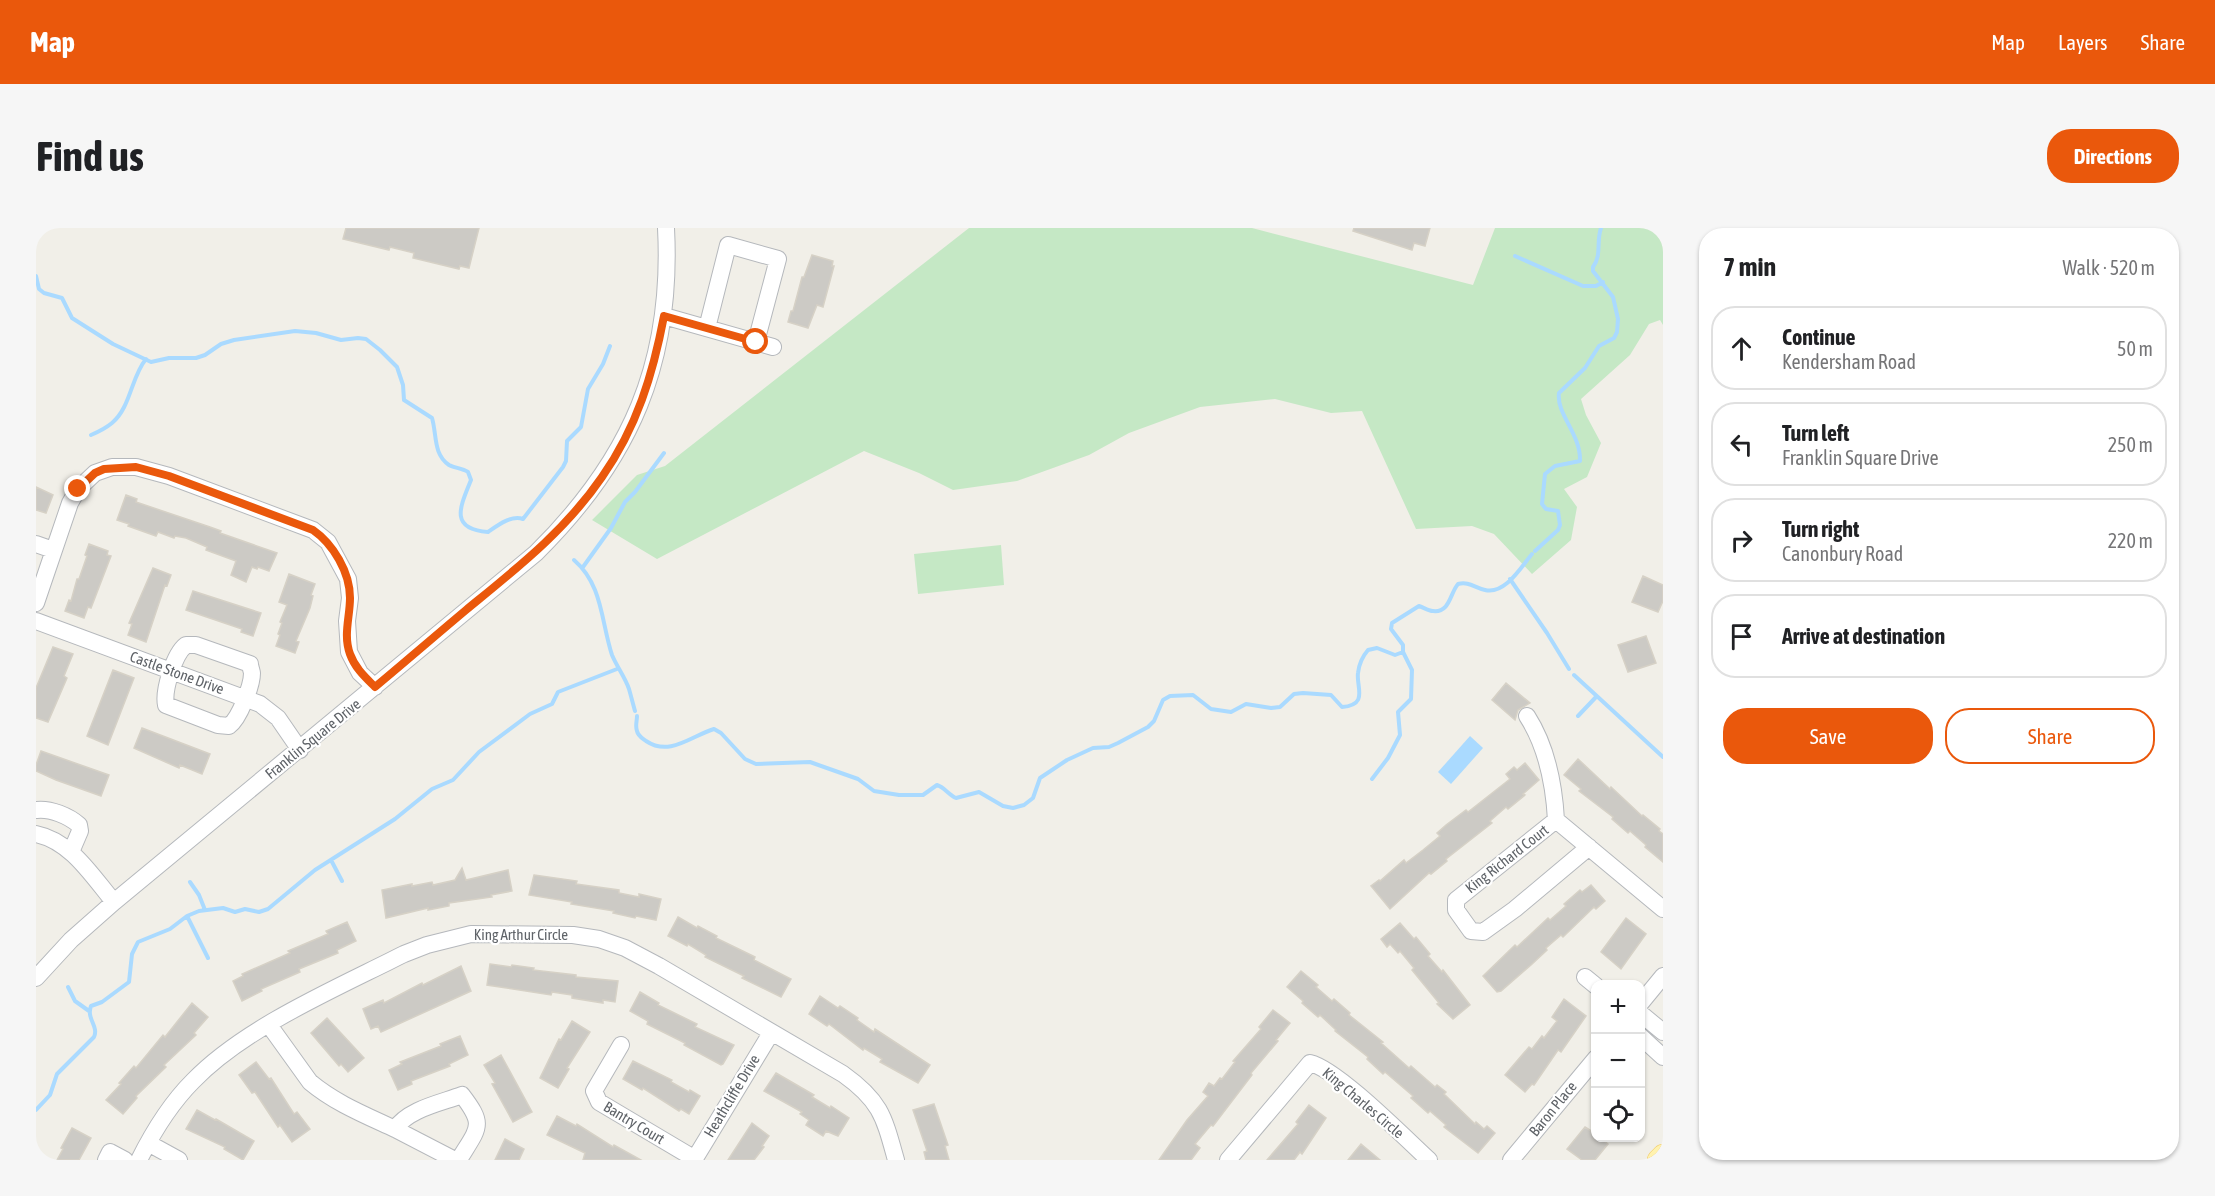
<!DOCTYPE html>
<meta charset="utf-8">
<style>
body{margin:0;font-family:"Asap Condensed",sans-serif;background:#f6f6f6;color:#202124}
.controls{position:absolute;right:18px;bottom:18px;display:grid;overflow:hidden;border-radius:12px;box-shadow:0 2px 4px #0004}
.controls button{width:54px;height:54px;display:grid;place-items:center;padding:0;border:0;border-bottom:2px solid #e0e0e0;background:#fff;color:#202124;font:30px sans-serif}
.stop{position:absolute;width:18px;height:18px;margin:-14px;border:4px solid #ea580c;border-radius:50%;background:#fff}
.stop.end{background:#ea580c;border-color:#fff;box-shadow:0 2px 6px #0008}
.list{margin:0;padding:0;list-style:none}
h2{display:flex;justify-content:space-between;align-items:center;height:78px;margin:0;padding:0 24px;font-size:26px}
h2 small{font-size:20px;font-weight:400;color:#757577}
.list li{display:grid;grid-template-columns:39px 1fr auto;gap:18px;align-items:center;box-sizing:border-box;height:84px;margin:0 12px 12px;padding:0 12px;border:2px solid #e0e0e0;border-radius:24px}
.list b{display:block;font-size:22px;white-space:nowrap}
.list p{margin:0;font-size:20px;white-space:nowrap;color:#757577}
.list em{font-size:20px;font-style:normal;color:#757577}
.actions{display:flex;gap:12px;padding:18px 24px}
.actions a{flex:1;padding:14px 0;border:2px solid #ea580c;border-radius:24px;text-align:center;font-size:21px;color:#ea580c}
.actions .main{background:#ea580c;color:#fff}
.icon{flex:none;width:33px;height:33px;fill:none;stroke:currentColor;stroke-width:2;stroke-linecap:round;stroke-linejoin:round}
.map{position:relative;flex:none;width:1627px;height:932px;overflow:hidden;border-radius:24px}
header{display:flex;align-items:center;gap:36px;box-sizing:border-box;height:84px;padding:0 30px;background:#ea580c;color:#fff}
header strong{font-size:28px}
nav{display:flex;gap:33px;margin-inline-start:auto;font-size:21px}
.intro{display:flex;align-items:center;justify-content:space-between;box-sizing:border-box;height:144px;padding:0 36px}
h1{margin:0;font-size:42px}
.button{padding:15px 27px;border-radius:24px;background:#ea580c;color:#fff;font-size:21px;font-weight:700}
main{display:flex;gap:36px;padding:0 36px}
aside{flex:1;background:#fff;border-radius:24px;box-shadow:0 2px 4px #0004}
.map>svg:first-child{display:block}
</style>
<header>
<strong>Map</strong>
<nav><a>Map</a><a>Layers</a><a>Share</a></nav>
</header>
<div class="intro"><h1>Find us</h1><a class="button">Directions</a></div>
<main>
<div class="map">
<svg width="1627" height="932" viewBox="0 0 1627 932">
<rect width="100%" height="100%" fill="#f1efe8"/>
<path fill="#c5e8c5" d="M933,0H1216L1437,57L1459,0H1627V97L1624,92L1613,96L1594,127L1545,171L1550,187L1565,215L1551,249L1528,261L1541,279L1535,312L1496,346L1458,306L1436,298L1380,301L1326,183L1295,185L1239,171L1164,179L1093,205L1053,227L981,253L917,262L883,245L828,223L621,331L556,292L601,247L629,238Z
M965,317L968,357L882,366L878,326Z"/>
<path fill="#aadaff" d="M1434,508L1447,520L1415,556L1402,544Z"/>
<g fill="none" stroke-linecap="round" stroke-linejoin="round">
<path stroke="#aadaff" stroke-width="4" d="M1479,28L1547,58H1560L1567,54
M0,48L3,61L8,65L26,70L36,90L77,116L115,134L133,130H160L169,127L185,116L198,112L259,103L280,105L305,112L322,110L330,111L344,122L361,139L367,157L368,172L396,190C401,207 397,226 413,237C418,240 426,240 432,244L435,252C424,279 413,301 452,304C462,297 475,287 487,291
M55,207C62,204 70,200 76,195C95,179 95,149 110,131
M487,291L527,239L530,233L531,213L545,199L552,161L567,136L574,118
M1499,323L1522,302L1524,297L1522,283L1510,281L1506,276L1509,246L1519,238L1544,233C1545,206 1520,186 1523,165L1549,140L1563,118L1578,110L1581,104L1582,91L1577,69L1557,43V39C1566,27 1560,14 1565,0
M538,332C567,357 565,394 576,427C581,439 589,449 593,461C595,468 597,476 599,483
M547,339L575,300L589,274L599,264L628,225
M1474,351L1511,405L1533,441
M1538,447L1627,529
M601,488C601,493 599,498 601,503C602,508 606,510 610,513C634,529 655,508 678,501L685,505L709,531L720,536L774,534L822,551L838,563L863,567H887L901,557C908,559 913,567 920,570L943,564L967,578L977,580L988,577L997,570L1004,550L1031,532L1057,520L1073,519L1082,515L1112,499L1118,493L1127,472L1134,468L1157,467L1175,481L1195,484L1210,476L1235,480L1244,479L1258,466L1267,465L1295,467L1306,479C1333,477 1320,459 1322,445C1323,436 1326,429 1332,422L1341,420L1359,427L1367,424
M1542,488L1560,469
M1336,551L1352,530L1364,507L1362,484L1375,471L1376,442L1367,424V417L1355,401L1356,395L1383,378C1387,379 1392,383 1397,383C1414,385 1414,365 1422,356C1433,353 1439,360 1449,362C1469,367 1485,339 1496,326
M295,632L306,653
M154,654L163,667L169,682
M151,688L172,730
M32,759L39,773L53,783
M0,882L14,867L21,846L58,809C63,798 50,791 55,778L66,774L93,754L96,726L102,714L134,701L151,688L163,683L187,680L199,684L209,681L223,684L232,681L279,642L359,591L396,561L417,552L443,524L494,486L516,476L522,464L581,441"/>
</g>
<path fill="#cccac5" stroke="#d6d1c6" stroke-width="1.5" d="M310,0H443L433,40L424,38L423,41L377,30L378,25L354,19L353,22L307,11Z
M1318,0H1394L1389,18L1378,15L1376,22L1317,3Z
M776,27L797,33L796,38H798L787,79L781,77L772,100L752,94L755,83H757L766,49H768Z
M0,259L17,267L10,285L0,282Z
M90,267L101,271L100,274L174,299L185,303L184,305L241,325L233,343L222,339L221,341L216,339L210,354L195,347L200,333L170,322L171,319L150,310L139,308L138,310L122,304L120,308L92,298L93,296L81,292Z
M53,316L72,323L71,327L75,328L55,380L52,379L48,390L29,383L33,372L35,373L41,351H43L51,328L49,327Z
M117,340L135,347L131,358L129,357L110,414L92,407L96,396L93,395Z
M253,346L279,356L275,367L277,368L274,380L260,413L263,414L259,425L240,418L244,407L242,406L246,395L244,394L251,377L243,374Z
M1607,348L1627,357V373L1622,384L1596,374Z
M157,363L225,385L217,408L205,404L206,401L150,382Z
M1610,408L1620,435L1592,444L1582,417Z
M17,419L37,426L28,448L31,450L12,494L0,490V460Z
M77,442L98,450L72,517L51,508Z
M1470,455L1494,475L1482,482L1479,492L1456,472Z
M106,500L174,526L166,546L144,537L143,540L98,520Z
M5,523L73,547L65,568L20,552L0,543V537Z
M1542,531L1574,561L1575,559L1606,588L1607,587L1624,601L1623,603L1627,606V634L1609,619L1610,617L1594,603L1592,605L1576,591L1577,589L1543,563L1545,561L1528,547Z
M1489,535L1503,552L1487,566L1489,567L1472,581L1470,579L1454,593L1456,595L1410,631L1411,633L1395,646L1393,645L1354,681L1335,658L1343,652L1344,653L1368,632L1370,635L1387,622L1404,608L1401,605L1410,597L1430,582L1432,584L1474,551L1470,546L1478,539L1481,542Z
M426,640L430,652L472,642L476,663L455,667L456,669L413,675V678L392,682V680L350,690L346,662L376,656V658L396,654L397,657L419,652Z
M498,647L541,653L540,656L583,662V665L603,669V666L625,671L620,692L600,688L599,690L577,685L578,683L535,676L536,674L493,667Z
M1555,657L1569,673L1560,681L1558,679L1527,709L1525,707L1510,720L1511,722L1495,737L1465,763L1461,764L1447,748L1479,717L1481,719L1512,690L1514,692L1530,678L1528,676L1544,662L1546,664Z
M642,689L661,700L662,698L681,708L680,710L719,729L718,732L755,751L745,769L706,750L708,748L669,729L670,727L652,716L651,718L632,708Z
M1590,690L1610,706L1585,741L1565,724Z
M311,694L320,713L301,722L302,725L263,741L264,744L225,761L226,763L206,773L197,753L207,748L206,746L254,725L252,723L292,706L290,703Z
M1364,695L1378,711L1380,709L1394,726L1392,728L1406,744L1407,742L1434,777L1417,791L1401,776L1403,775L1376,742L1378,740L1364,723L1362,725L1354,716L1351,719L1345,711Z
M454,736L475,739L476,737L498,740L497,742L540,747V749L582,753L579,774L567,772V775L536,770V767L516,764L515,767L451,757Z
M425,738L435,763L345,804L342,798L335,801L327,781L347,772L348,775L386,755L387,757Z
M1265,743L1282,757L1280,759L1296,773L1298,771L1314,785L1313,787L1347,814L1345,815L1373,840L1375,838L1399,859L1401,857L1410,864L1408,866L1439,896L1440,894L1448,901L1451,898L1459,905L1442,925L1408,899L1410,897L1394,883L1392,885L1375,870L1377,868L1349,844L1347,846L1331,831L1332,829L1299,803L1300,802L1284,787L1282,789L1266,775L1267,773L1251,759Z
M604,764L623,775L622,777L661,796L659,799L698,817L687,836L685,837L648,817L649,815L611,796L612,793L594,783Z
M784,768L802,780L804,778L822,790L821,792L838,804L839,801L894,837L882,855L844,834L846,831L828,820L827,822L793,796L791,798L773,786Z
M1528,771L1550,788L1525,824L1522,822L1498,857L1496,856L1489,864L1469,847L1493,819L1496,821L1506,808L1508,810L1521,793L1516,789Z
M156,775L172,789L158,805L160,807L128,837L130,839L100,868L101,870L87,886L70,872L85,856L83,855L98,838L100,840L127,807L129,809Z
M1237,782L1254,795L1240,812L1242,813L1215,845L1216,847L1177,898L1175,897L1159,916L1164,920L1155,932H1123L1151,892L1172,868L1167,864L1173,855L1178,858L1184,850L1186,851L1199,834L1197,833L1225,801L1223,799Z
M291,790L328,830L312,844L305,836L303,838L275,805Z
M536,793L554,804L531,840L533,841L522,860L504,850L523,811L525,812Z
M424,808L432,827L413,836L414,838L375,853L376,856L362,862L353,842L366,836L364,834L405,818L404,816Z
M465,827L496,884L477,894L456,856L459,855L448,837Z
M597,833L636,852L635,854L653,864L654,862L664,868L653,886L645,881L643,883L607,860L606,862L587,851Z
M220,834L233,851L235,850L258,886L261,884L274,901L256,914L244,897L242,899L219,864L216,865L203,847Z
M740,845L778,867L776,869L794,880L795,878L813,890L802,908L790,903L787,908L770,897L773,892L764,886L766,884L728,863Z
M898,876L912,917L909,918L913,932H890L888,924L891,923L877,882Z
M1273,877L1290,890L1266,926L1264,924L1258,932H1231L1262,896L1260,894Z
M161,882L179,892L180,891L218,913L207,932L188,921L189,919L150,901Z
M521,888L540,898L541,896L577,919L578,917L605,932H547L549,925L511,907Z
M716,895L733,908L726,918L728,919L718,932H692Z
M1549,899L1560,906V909H1564L1572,916L1559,932H1546L1531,921Z
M36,900L55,910L43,932H21L27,921L25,920Z
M469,911L488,921L483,932H459Z
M1325,916L1344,932H1312Z"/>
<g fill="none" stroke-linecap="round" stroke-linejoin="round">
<defs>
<path id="minor" d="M628,88L737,119
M671,100L692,17L742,31L720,114
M0,316L17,322
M0,375L34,275L42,261L59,245L76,239H100L133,248L277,302L292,314L312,351L314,370L311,393L313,424L324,445L339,459
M0,393L224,476L242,490L264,522
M150,417H160L214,436C214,438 216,444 216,445C216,458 203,491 193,498L182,497L130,477C127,463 138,426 150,417Z
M1491,488C1511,519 1518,556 1520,592
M0,582C14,580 33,588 43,597L44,603L35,624
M1520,592L1420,672V682L1435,703L1447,704L1479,681L1553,619
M1520,592L1627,681
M0,606C35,613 56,648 78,674
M1549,749L1560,758
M0,750L35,712L78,674L500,325C595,231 637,134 630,0
M1604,776L1627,748
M1604,785L1627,804
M233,797L274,854C299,875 329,887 359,901
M1604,808L1627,829
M585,817L558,863L563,874L659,931
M426,867C449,897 443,899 424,930L417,931L359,901C372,881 405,875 426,867Z
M112,915L143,932
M70,932L74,924L89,932
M103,932C117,904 135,875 157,853C209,799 301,760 368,726L391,717L435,706L537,707L563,711L589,720L623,738L807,846C845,873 848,889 860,932
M658,932L735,805
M1192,932L1274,835C1301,841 1369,910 1393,932
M1475,932L1560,830"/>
<path id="major" d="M1622,932L1627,927"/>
</defs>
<use href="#minor" stroke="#b5b8bc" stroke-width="18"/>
<use href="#major" stroke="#f2c960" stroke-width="22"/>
<use href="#minor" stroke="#fff" stroke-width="16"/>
<use href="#major" stroke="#fff2af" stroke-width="21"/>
</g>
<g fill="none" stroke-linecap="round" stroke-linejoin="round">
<path stroke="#ea580c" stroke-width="8" d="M42,261L59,245L68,241L100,239L133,248L277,302C297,316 314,344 314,370C314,389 307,407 314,426C319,440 329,449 339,459C369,434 399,408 430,382C480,341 529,303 566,249C601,199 617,146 628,88L720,114"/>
</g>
<g text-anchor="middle" stroke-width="4.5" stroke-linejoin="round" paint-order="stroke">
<g font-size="15" fill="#5f6368" stroke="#fff">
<text transform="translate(141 445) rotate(20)" y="5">Castle Stone Drive</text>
<text transform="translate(277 511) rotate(-39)" y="5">Franklin Square Drive</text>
<text transform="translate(1471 631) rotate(-38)" y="5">King Richard Court</text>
<text x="485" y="712">King Arthur Circle</text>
<text transform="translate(696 868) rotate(-59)" y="5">Heathcliffe Drive</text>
<text transform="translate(1327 875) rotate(40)" y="5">King Charles Circle</text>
<text transform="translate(1517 881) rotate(-51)" y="5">Baron Place</text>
<text transform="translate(598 895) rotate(31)" y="5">Bantry Court</text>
</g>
</g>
</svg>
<div class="controls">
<button>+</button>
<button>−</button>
<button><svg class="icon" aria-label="locate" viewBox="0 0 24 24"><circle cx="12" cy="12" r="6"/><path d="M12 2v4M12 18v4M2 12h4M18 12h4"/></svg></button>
</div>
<div class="stop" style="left:720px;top:114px"></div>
<div class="stop end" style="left:42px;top:261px"></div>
</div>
<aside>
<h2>7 min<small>Walk · 520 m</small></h2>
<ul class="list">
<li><svg class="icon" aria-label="ahead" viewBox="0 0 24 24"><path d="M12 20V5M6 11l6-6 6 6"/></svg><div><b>Continue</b><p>Kendersham Road</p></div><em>50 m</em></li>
<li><svg class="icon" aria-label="left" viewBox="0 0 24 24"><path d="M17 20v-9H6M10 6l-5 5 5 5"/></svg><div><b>Turn left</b><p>Franklin Square Drive</p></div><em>250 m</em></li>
<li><svg class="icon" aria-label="right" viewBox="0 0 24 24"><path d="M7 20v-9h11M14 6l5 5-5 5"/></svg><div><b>Turn right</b><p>Canonbury Road</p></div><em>220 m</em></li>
<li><svg class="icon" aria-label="arrive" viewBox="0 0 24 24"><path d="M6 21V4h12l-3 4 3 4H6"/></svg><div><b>Arrive at destination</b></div></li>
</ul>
<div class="actions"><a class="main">Save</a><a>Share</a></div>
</aside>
</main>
